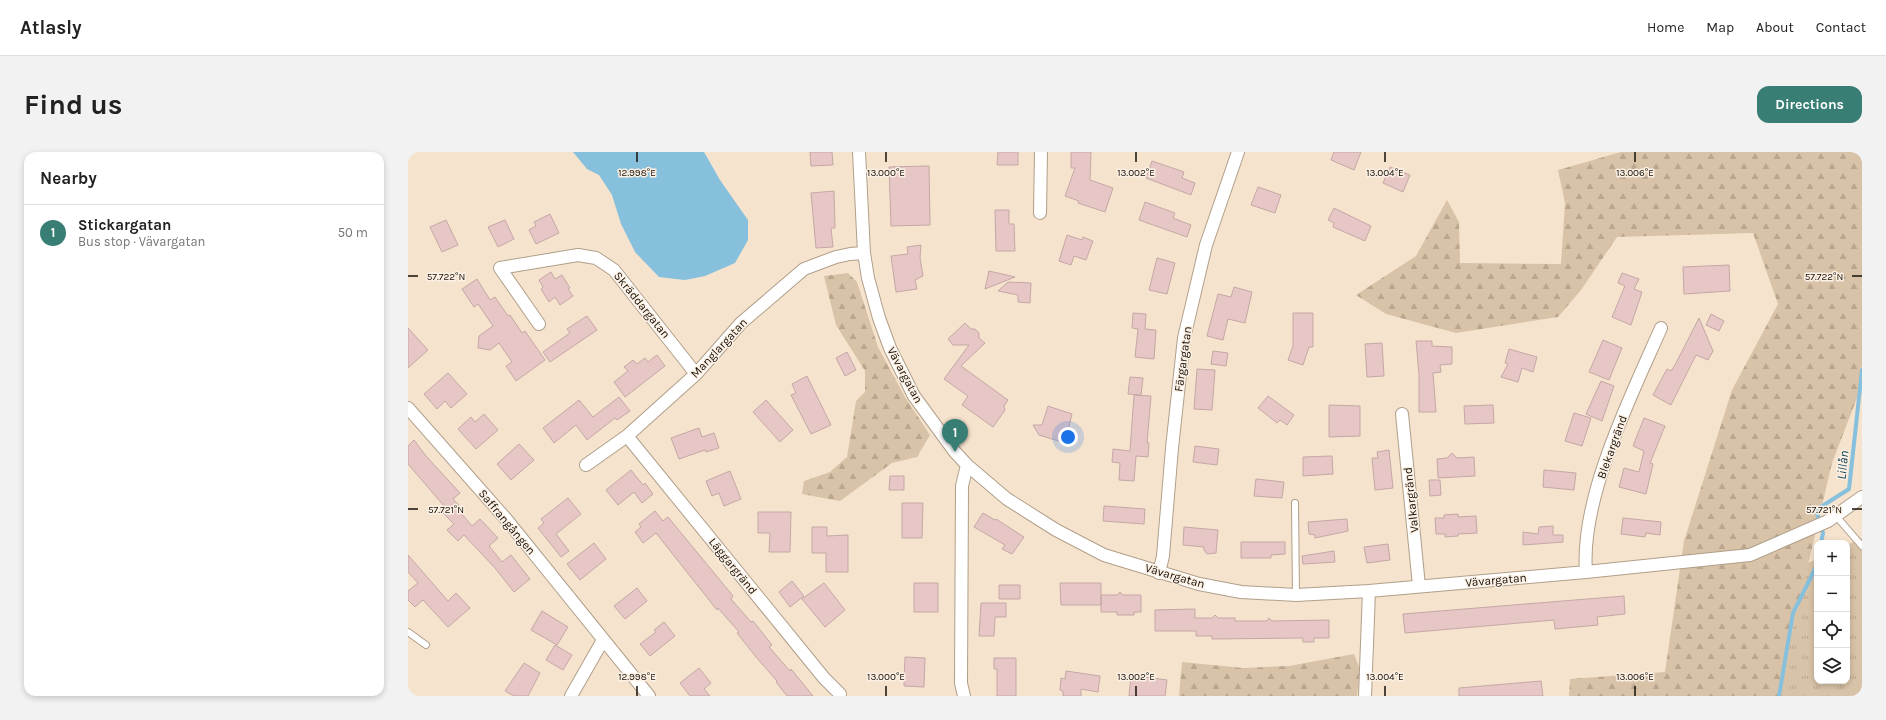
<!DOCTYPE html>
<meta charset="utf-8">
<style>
body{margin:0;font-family:Karla,sans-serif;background:#f2f2f2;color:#222}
.controls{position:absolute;right:12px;bottom:12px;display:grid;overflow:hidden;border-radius:8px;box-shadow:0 2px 6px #0003}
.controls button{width:36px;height:36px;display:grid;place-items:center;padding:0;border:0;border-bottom:1px solid #e0e0e0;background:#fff;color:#222;font:20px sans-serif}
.you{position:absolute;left:660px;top:285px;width:14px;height:14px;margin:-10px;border:3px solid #fff;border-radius:50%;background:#1a73e8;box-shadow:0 0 0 6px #1a73e833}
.badge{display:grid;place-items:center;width:26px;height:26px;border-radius:50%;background:#397e74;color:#fff;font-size:13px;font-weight:700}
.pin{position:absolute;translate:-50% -33px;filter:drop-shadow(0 1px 2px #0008)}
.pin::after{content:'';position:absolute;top:21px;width:14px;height:12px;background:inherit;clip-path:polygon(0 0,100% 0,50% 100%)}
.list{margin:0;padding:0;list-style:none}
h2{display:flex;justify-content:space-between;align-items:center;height:52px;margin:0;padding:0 16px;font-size:17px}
h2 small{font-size:13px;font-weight:400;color:#767676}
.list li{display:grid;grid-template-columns:26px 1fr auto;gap:12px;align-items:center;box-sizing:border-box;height:56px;padding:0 16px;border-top:1px solid #e0e0e0}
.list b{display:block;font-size:15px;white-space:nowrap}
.list p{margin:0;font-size:13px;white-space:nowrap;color:#767676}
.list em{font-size:13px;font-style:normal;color:#767676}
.icon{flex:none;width:22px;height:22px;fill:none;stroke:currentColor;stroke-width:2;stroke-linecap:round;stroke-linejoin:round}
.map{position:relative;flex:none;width:1454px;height:544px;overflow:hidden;border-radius:12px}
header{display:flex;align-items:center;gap:24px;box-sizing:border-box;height:56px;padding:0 20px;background:#fff;border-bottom:1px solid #e0e0e0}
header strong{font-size:19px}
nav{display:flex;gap:22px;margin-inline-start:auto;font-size:14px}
.intro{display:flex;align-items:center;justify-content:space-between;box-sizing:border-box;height:96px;padding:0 24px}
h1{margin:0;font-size:28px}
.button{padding:10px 18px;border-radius:12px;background:#397e74;color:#fff;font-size:14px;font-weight:700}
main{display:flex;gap:24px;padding:0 24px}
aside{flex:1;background:#fff;border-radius:12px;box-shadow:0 2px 6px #0003}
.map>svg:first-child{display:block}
</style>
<header>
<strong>Atlasly</strong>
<nav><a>Home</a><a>Map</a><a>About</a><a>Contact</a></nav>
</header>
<div class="intro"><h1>Find us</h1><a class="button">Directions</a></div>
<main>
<aside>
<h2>Nearby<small></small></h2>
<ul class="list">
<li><span class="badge">1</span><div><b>Stickargatan</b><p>Bus stop · Vävargatan</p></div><em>50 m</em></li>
</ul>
</aside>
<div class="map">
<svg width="1454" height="544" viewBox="0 0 1454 544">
<defs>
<pattern id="grass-tufts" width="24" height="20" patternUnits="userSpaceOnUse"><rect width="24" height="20" fill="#d9c3a8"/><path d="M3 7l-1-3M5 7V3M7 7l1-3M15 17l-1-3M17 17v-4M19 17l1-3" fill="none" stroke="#baa68f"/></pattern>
<pattern id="forest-firs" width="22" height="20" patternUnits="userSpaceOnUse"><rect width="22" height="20" fill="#d9c3a8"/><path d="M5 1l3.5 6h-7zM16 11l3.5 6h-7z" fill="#baa68f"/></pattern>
</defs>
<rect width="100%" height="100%" fill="#f5e3cd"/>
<path fill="url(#grass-tufts)" d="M1454,386V544H1369L1400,411L1409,407V529H1439V393Z"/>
<path fill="url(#forest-firs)" d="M1213,0H1454V233L1424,311L1369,544H1161L1162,527L1257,520L1276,389L1324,238L1370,152L1345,81L1209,85L1173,138L1150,165L1048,181L978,162L948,143L1008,104L1039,48L1051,70L1052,111L1153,112L1157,51L1150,18Z
M440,121L449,130L470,195L497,245L522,283L509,305L484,311L432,349L394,342L396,329L422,320L439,305L448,249L457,240V219L428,173L416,124Z
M946,502L952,517L949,544H771L774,510L835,516L881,514Z"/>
<path fill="#86c0dd" d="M165,0H296L312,28L340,68V88L327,111L297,124L277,128L251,125L227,100L213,72L204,43L191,23L179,17Z"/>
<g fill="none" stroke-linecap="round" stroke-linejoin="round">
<path stroke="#86c0dd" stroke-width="4" d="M1413,391L1415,381L1408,358L1441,337L1454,218
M1371,544L1385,461L1409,413"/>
</g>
<path fill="#e6c7c5" stroke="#c5a7a5" d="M402,0H424L425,13L403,14Z
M590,0H610V13H589Z
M663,0H683L682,28L705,36L697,60L670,51L671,49L657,44L667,16H663Z
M926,0H953L946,18L923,8Z
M744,9L776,20L774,26L787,31L783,43L738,26Z
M521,14L522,73L483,74L481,15Z
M982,15L1002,23L995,40L975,31Z
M850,35L873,43L867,61L843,53Z
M426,39L427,76H423L425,95L408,96L403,41Z
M737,50L767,61L765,66L783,73L779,85L731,68Z
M926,56L963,74L957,89L925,75L926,71L920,68Z
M587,58H601V72H606L607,99H588Z
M142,62L151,81L128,92L121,78L128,74L126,70Z
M38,68L50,93L34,100L22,75Z
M97,68L106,87L90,95L80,75Z
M659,83L674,88L675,85L685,89L678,108L666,104L663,113L651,109Z
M513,93L512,106L515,124L507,128L509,137L488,140L483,104L500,102L499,95Z
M749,106L767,111L759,142L741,138Z
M1321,113L1322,139L1276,142L1275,115Z
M581,119L607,125L577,137Z
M143,120L147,127L154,123L162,136L160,137L165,144L152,153L147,145L141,150L133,137L135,135L131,128Z
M1214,121L1231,127L1226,137L1234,140L1223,173L1204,165L1217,134L1210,131Z
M69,127L82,148L87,145L100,164L102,163L114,181L117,179L137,208L108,229L98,214L104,210L91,191L82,198L70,196L71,184L85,174L70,152L66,155L54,137Z
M600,130L623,131L622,151L610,150V143L590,139Z
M826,135L844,140L837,171L820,167L815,188L799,184L810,142L823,145Z
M725,161L738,162L737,177L748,178L746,207L727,205L730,177L724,176Z
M885,161H905V195H901L895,213L880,208L885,194Z
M1303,162L1316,169L1311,179L1298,173Z
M179,164L189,178L142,210L135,200L162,181L159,177Z
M1291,166L1305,199L1300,208L1288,203L1263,253L1245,243L1259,217L1263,219L1267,213Z
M557,171L563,177H567L571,181V186L577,191L553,214L600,248L596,254L597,258L585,275L554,253L560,244L536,227L561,193H545L540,187Z
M0,176L20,198L0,216Z
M1195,188L1214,196L1201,228L1181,220Z
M1008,189H1024V194L1044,195V212L1032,213L1033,220L1025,221L1028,260H1011V222Z
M974,191L976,224L959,225L957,192Z
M1101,197L1129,205L1125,220L1114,216L1110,230L1093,225L1100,212L1097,211Z
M805,199L820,201L818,214L803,212Z
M439,200L448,218L437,224L428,206Z
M249,203L257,214L217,245L206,230L220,219L216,215L225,208L229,212L237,206L240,210Z
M789,217L807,218L804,258L786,257Z
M40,221L59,242L43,256L37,249L29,257L16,242Z
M399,224L423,273L403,282L383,243L388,241L384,232Z
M722,225L735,226L733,243L720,242Z
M1193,229L1206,234L1194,269L1178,262Z
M726,243L743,244L739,291H741L740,305L728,304L726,329L711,328L712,311L704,310L705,297L722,299Z
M860,244L886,263L879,273L872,268L869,271L850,256Z
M211,245L222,259L209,268L207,266L179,288L168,273L146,291L135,276L171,248L185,265Z
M358,248L385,278L372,290L345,260Z
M921,253L952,254V284L921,285Z
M1085,253L1086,271L1057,272L1056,254Z
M640,254L664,262L657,291L631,283L625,273H634Z
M1166,261L1183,266L1174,294L1157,289Z
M76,262L90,278L68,297L50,277L63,265L67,270Z
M1236,266L1257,274L1242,311L1245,312L1238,342L1211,335L1216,316L1231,320L1236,299L1225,294Z
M291,276L294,285L306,281L311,296L298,300L297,298L271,307L263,286Z
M6,288L18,304L52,341L45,347L51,353L48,355L64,374L72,367L90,386L81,394L94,410L103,403L122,427L106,440L87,416L56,383L50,389L39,378L46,372L32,358L36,354L0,312V294Z
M111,292L126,308L103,328L89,312Z
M787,294L811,297L809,313L785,310Z
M981,298L985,336L967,338L964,306H970L969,300Z
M1044,301L1049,306L1066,305L1067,324L1030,326L1029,307L1039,306Z
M924,304L925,322L895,324V305Z
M223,318L235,333L237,331L245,342L234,351L226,340L210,353L198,338Z
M1136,318L1168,321L1166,338L1135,335Z
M322,319L333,347L316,354L311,341L304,344L298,329Z
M482,324H496V338H481Z
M848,327L876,330L874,346L846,344Z
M1021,328H1032L1033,343L1022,344Z
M160,346L173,362L148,382L161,399L153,405L130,376L136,371L133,367Z
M494,351H515L514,386H494Z
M696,354L737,357L736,372L695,369Z
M247,359L255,369L260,365L325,444L323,447L343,470L345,469L364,493L361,495L382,519L383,517L405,544H379L368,530L369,529L348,505L329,481L331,480L310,456L309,458L248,381L235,391L227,380L233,375L231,372Z
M350,360H383L382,400H361L362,381H350Z
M575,361L587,368L588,367L616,385L604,402L594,397L597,393L566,375Z
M1050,362V365L1068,364L1069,381L1050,382V384L1037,385V382H1028L1027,366H1036V363Z
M1215,366L1253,370L1252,383L1238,381L1237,385L1213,382Z
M939,367L940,379L907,386V383L901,382L900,370Z
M1145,374V383H1155V390L1115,393V380L1130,382L1131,375Z
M404,375H419V384L440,383V420H418V401H404Z
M776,375L810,378L808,401L799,402L796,398V395L775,393Z
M833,390H877V402L863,403V406H833Z
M186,391L198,407L172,428L159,412Z
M980,392L982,408L959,411L956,395Z
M926,399L927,410L895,412L894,404Z
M0,403L40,449L48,441L62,456L40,475L15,448L7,455L0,448V439L10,431L0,420Z
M384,429L396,444L382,455L371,440Z
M416,431L437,458L417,475L394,447Z
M506,431H530V460H506Z
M652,431H693V453H653Z
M591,433H612V447H591Z
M229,436L239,449L217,467L206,454Z
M712,440L715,443H733V460H726V463H709V460H693V443H710Z
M1216,444L1217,462L1189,465L1190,473L1147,477L1146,468L997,481L995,462Z
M573,451H598V465H587L586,484H571Z
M787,457V466H804L807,463L810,466H827V469H859L861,466L864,469L921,468V486H906V490H895V486L804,487V484H788V479H747V458Z
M134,459L160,475L149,493L123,478Z
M256,470L267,484L242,504L232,492L248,480L246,478Z
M147,493L164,503L155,518L138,508Z
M497,505L517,506L516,535L496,534Z
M586,506H608V544H589V517H586Z
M116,511L132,521L120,544H106L97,539Z
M291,516L303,531L296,537L302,544H282L272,531Z
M658,519L692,524L690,540L673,537V544H655V539L652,538L653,526L657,527Z
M723,523L759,528L757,544H721Z
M1133,529L1135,544H1051V536Z"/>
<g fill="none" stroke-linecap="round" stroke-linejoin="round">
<defs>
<path id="service" d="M887,351L888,443
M1428,364L1454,394
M0,480L18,493"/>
<path id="minor" d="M451,0L456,101L460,126L471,166L482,196L506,244L547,300L559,313L599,347L648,378L696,403L791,432L833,440L888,443L961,439L1178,420L1342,403L1420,369L1454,345
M632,61L633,0
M131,172L92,116L170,103L188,106L206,118L288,222
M0,256L98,367L241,544
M994,262L1011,434
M219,284L416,526L432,542
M178,313L219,284L288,222L333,171L396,117L428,105L442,102L456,101
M1178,420C1172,346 1223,244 1253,176
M751,421L755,404L764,296L776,186L798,93L830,0
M163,544L195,488
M556,544L553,531L554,334L559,313
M957,544L961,439"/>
</defs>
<use href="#service" stroke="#b09f8a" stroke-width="8"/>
<use href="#minor" stroke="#b09f8a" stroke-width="14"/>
<use href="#service" stroke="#fff" stroke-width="6"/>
<use href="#minor" stroke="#fff" stroke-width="12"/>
</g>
<path fill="none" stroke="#161009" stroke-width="1.5" d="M229,0V10M478,0V10M728,0V10M977,0V10M1227,0V10M0,124H10M1444,124H1454M0,357H10M1444,357H1454M229,534V544M478,534V544M728,534V544M977,534V544M1227,534V544"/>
<g text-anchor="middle" stroke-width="3" stroke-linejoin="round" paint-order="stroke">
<g font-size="12" fill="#161009" stroke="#fcf1e4">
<text transform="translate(234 153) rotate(51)" y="4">Skräddargatan</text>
<text transform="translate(311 196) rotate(-47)" y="4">Manglargatan</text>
<text transform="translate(775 207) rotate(-82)" y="4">Färgargatan</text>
<text transform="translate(497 223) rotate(62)" y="4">Vävargatan</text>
<text transform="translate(1204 295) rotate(-70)" y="4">Blekargränd</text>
<text transform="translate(1003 348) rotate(-96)" y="4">Valkargränd</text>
<text transform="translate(99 370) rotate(50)" y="4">Saffrangången</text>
<text transform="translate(325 414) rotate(51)" y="4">Läggargränd</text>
<text transform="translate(767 424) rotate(16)" y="4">Vävargatan</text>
<text transform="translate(1088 428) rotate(-5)" y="4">Vävargatan</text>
</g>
<g font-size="13" font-style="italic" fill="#05394d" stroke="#fcf1e4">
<text transform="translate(1434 313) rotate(-84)" y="5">Lillån</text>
</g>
</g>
<g font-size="10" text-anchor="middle" fill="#161009" stroke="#fcf1e4" stroke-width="3" stroke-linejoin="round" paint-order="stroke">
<text x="229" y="24">12.998°E</text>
<text x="478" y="24">13.000°E</text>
<text x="728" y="24">13.002°E</text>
<text x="977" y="24">13.004°E</text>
<text x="1227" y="24">13.006°E</text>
<text x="38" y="128">57.722°N</text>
<text x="1416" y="128">57.722°N</text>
<text x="38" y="361">57.721°N</text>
<text x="1416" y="361">57.721°N</text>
<text x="229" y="528">12.998°E</text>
<text x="478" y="528">13.000°E</text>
<text x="728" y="528">13.002°E</text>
<text x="977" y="528">13.004°E</text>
<text x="1227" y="528">13.006°E</text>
</g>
</svg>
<div class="controls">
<button>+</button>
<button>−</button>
<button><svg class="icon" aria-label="locate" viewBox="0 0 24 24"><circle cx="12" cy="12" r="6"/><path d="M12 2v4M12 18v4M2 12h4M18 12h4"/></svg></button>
<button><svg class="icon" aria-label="layers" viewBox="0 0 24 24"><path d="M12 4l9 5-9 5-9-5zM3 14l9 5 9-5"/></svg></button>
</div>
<div class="you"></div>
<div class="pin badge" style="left:547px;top:300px">1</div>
</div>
</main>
